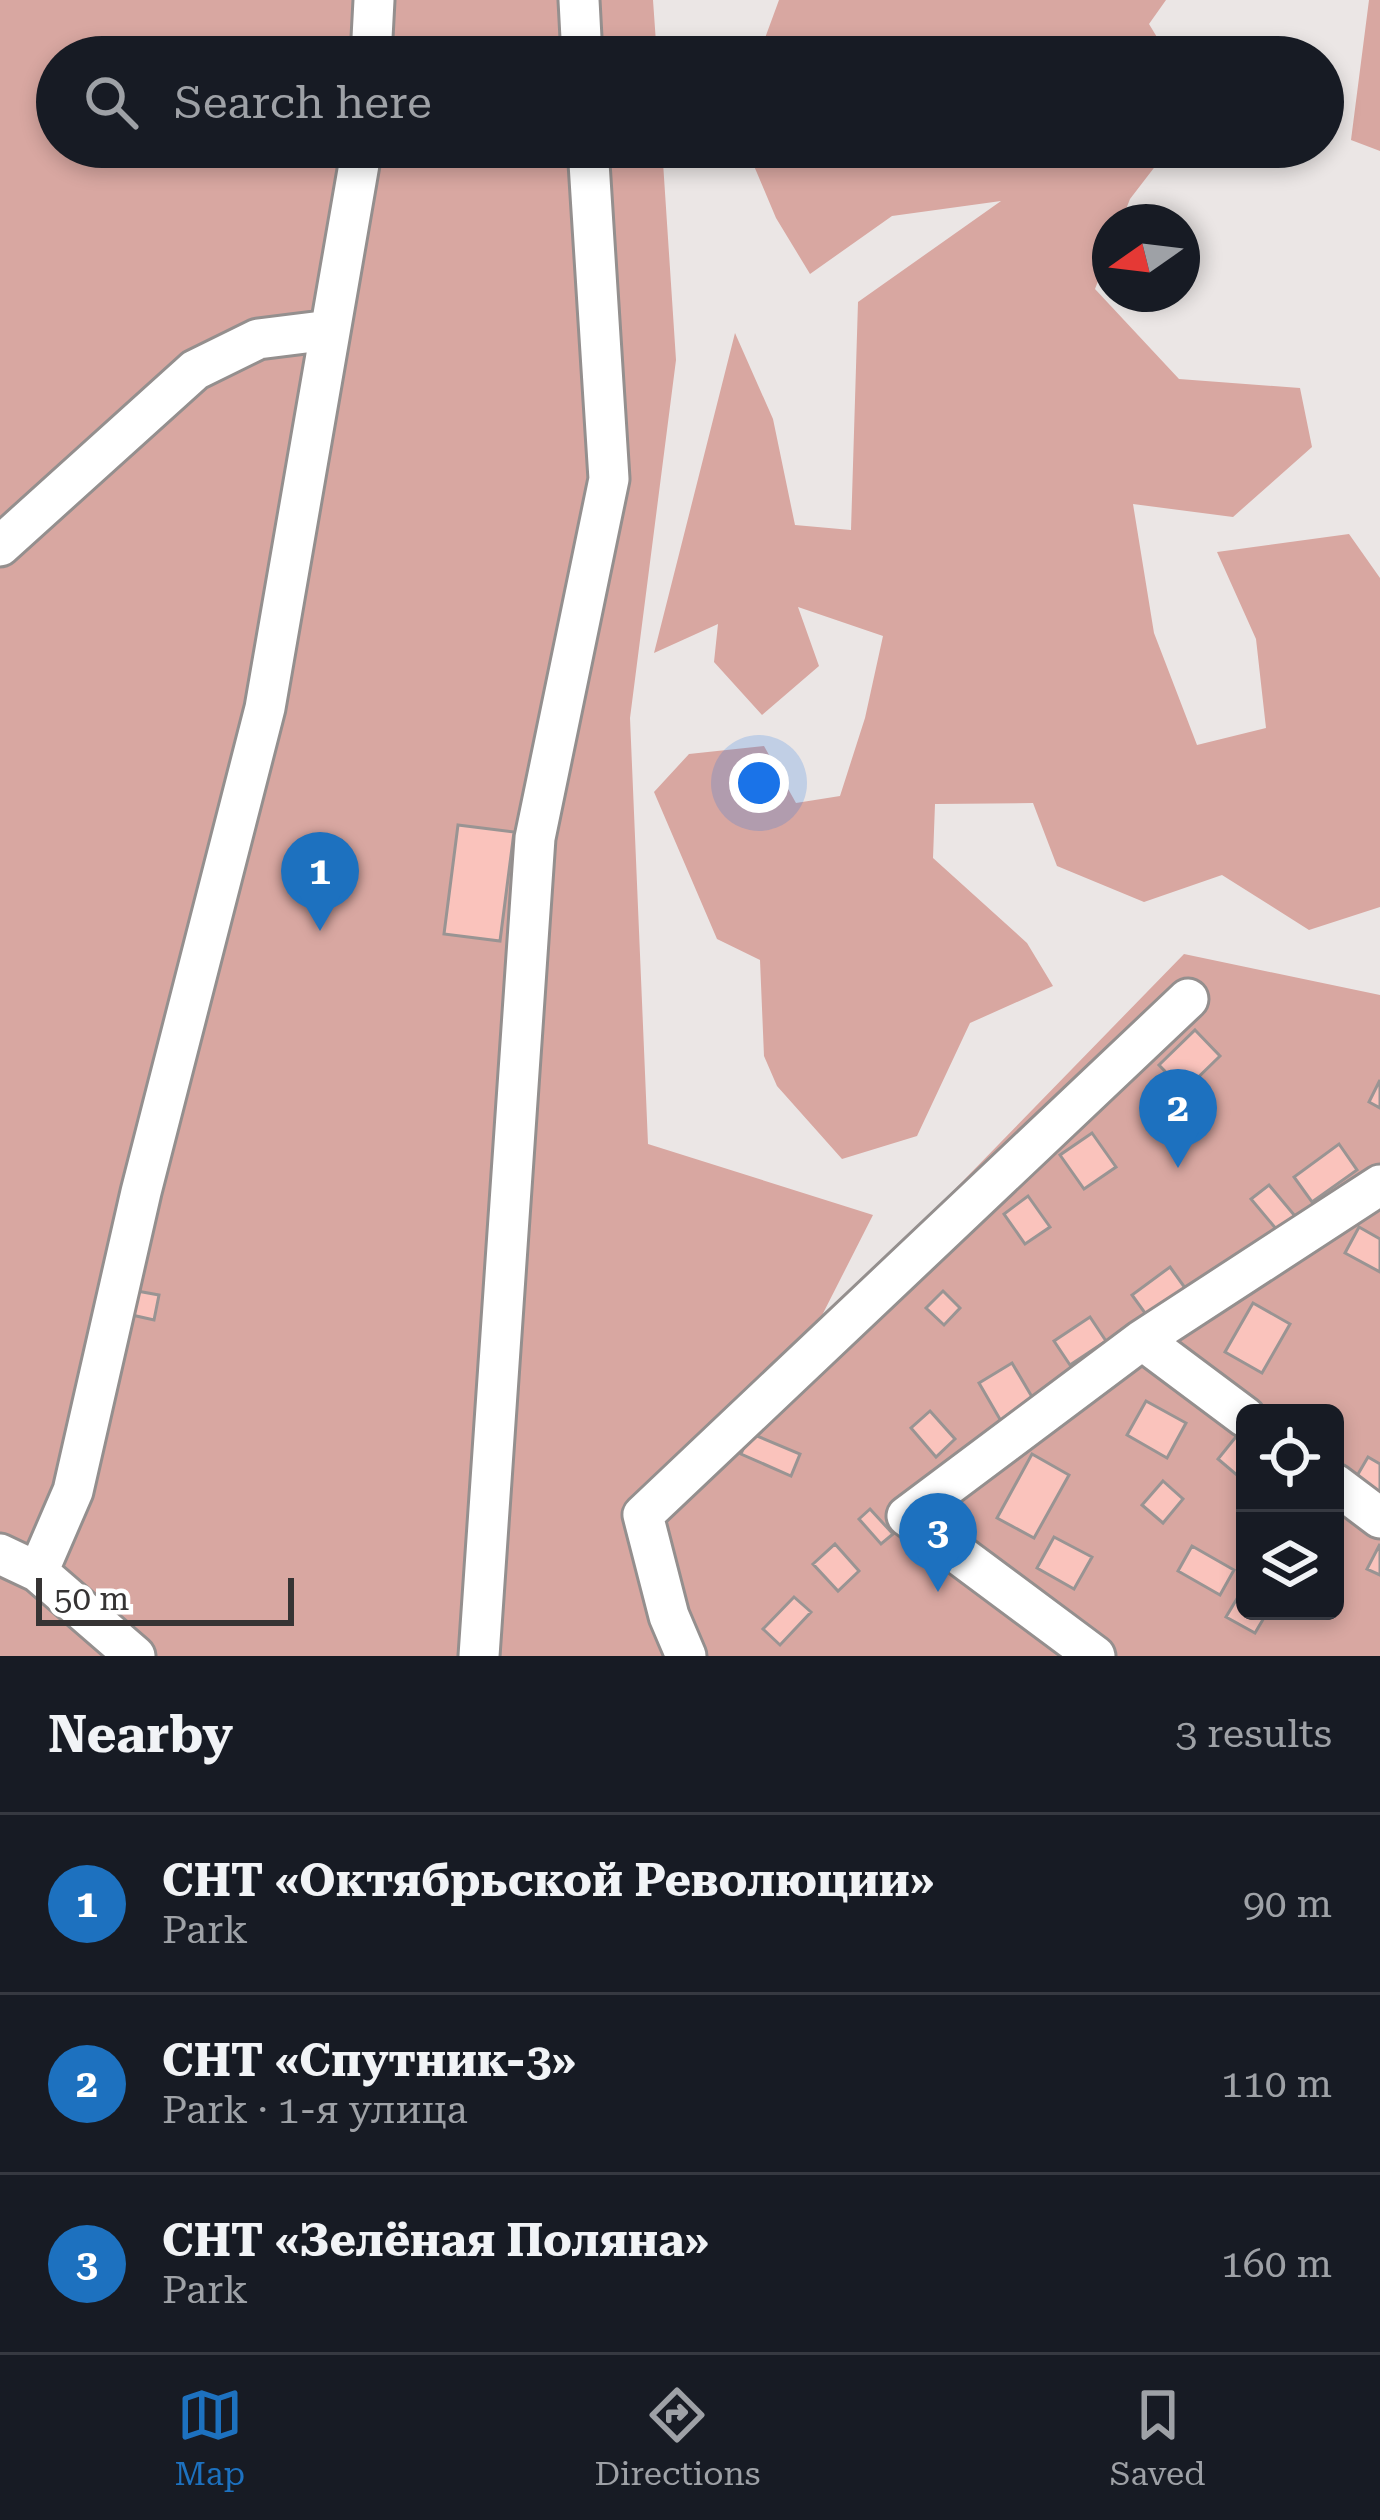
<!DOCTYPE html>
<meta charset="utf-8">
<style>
body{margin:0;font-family:"Roboto Serif",serif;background:#242831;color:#f1f3f6}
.controls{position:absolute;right:36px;bottom:36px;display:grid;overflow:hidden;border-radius:18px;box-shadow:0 6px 18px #0003}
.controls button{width:108px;height:108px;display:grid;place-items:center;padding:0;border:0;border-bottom:3px solid #363941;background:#171b24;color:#f1f3f6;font:60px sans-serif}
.compass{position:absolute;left:1092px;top:204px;width:108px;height:108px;border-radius:50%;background:#171b24;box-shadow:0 6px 18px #0003;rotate:256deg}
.scale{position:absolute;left:36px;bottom:30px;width:258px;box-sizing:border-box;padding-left:12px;border:6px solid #363434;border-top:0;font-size:33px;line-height:42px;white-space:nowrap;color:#363434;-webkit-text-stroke:9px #fff;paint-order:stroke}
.you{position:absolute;left:759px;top:783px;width:42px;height:42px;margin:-30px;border:9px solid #fff;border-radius:50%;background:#1a73e8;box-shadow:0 0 0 18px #1a73e833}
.badge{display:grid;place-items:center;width:78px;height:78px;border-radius:50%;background:#1d71bf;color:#fff;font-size:39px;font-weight:700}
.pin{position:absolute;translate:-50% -99px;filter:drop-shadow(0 3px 6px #0008)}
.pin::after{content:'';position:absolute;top:63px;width:42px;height:36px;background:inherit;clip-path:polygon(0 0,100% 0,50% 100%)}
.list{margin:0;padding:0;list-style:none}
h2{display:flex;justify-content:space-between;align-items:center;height:156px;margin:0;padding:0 48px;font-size:51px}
h2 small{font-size:39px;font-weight:400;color:#9ea1a6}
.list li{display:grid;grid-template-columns:78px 1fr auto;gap:36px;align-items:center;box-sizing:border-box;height:180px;padding:0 48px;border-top:3px solid #363941}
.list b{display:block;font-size:45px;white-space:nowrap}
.list p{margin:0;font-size:39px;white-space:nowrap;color:#9ea1a6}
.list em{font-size:39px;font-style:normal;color:#9ea1a6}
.icon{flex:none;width:66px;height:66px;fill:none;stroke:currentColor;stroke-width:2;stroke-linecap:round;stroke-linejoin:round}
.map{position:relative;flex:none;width:1380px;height:1656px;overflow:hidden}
.search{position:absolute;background:#171b24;box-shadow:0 6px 18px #0003;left:36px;right:36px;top:36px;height:132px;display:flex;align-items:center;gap:30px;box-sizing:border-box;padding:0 42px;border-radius:66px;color:#9ea1a6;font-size:45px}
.sheet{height:696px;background:#171b24}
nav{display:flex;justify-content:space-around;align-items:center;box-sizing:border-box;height:168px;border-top:3px solid #363941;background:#171b24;font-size:33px;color:#9ea1a6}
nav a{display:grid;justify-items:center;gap:6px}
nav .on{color:#1d71bf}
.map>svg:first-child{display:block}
</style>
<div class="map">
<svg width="1380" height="1656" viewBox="0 0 1380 1656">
<rect width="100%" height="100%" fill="#ebe6e5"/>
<path fill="#d8a7a1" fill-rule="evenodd" d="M0,0H653L657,57H57V147H662L676,360L630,718L648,1144L873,1215L811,1337L1184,954L1380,995V1656H0ZM1245,1413H1335V1611H1245Z
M779,0H1166L1149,24L1169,57H758Z
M1369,0H1380V151L1351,140Z
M746,147H1170L1130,199L1121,222H1110V250L1095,289L1179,379L1300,388L1312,447L1233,517L1133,504L1154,633L1197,745L1266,728L1256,639L1217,552L1349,534L1380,578V907L1309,930L1222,875L1144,902L1057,866L1033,803L935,804L933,858L1027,943L1053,986L970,1023L917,1136L842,1159L777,1086L764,1056L760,960L717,939L654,792L689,754L764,746L796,803L840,796L865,718L883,636L798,607L819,666L762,715L714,662L718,624L654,653L735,333L773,419L795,525L851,530L858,302L1001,201L892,216L810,274L776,218Z"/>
<path fill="#fac3bc" stroke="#999493" stroke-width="3" d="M458,825L514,832L500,941L444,934Z
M1195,1030L1220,1056L1184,1091L1159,1065Z
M1380,1080V1108L1369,1102Z
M1092,1133L1116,1167L1084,1189L1060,1155Z
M1339,1144L1357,1170L1312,1202L1294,1177Z
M1269,1185L1295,1216L1277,1230L1251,1199Z
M1028,1196L1050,1227L1025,1244L1004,1214Z
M1359,1227L1380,1239V1272L1345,1253Z
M1170,1267L1188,1292L1150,1320L1132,1295Z
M137,1291L159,1295L154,1320L132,1315Z
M943,1291L960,1308L944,1325L926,1308Z
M1253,1303L1290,1324L1262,1373L1225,1352Z
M1090,1317L1106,1341L1070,1365L1054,1341Z
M1012,1363L1035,1402L1001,1421L979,1383Z
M1146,1401L1186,1423L1167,1458L1127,1435Z
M930,1411L955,1439L936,1457L911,1428Z
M750,1433L800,1454L791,1476L741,1454Z
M1239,1433L1245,1437V1468L1238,1476L1218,1459Z
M1032,1454L1069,1475L1034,1538L997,1518Z
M1368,1457L1380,1464V1495L1354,1481Z
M1163,1481L1183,1499L1163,1523L1142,1505Z
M870,1509L893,1534L881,1544L859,1519Z
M1054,1537L1092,1557L1074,1589L1037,1568Z
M835,1544L859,1571L838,1591L813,1564Z
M1380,1544V1575L1367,1569Z
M1192,1546L1234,1570L1220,1595L1178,1571Z
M1244,1587L1245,1611H1268L1255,1633L1226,1617Z
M794,1597L811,1612L780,1645L763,1629Z"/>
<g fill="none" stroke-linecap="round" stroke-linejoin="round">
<defs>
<path id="street" d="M579,0L582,57
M371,57L374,0
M0,546L195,370L258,339L330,330
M1142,1340L1245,1417
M1335,1484L1380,1518
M0,1554L38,1572L135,1656
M38,1572L73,1491L141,1192L265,708L362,147
M479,1656L535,838L609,479L588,147
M686,1656L669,1616L643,1515L1188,999
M1095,1656L907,1516L1142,1340L1380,1185"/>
</defs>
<use href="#street" stroke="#948f8e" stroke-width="45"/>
<use href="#street" stroke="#fff" stroke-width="39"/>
</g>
</svg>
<div class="controls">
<button><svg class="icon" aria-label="locate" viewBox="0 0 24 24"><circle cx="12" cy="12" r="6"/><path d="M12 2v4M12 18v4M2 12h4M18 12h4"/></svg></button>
<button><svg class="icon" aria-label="layers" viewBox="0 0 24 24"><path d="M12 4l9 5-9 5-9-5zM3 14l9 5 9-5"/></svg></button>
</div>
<svg class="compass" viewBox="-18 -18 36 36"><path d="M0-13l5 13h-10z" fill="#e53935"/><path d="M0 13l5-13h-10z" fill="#9ea1a6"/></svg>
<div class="scale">50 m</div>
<div class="you"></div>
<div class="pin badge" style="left:320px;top:931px">1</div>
<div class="pin badge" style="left:1178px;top:1168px">2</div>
<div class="pin badge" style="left:938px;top:1592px">3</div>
<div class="search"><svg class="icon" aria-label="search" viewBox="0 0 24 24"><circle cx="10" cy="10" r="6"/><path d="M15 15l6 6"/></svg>Search here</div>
</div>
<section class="sheet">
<h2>Nearby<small>3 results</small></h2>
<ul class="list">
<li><span class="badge">1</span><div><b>СНТ «Октябрьской Революции»</b><p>Park</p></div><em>90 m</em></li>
<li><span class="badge">2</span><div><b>СНТ «Спутник-3»</b><p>Park · 1-я улица</p></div><em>110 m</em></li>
<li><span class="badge">3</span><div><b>СНТ «Зелёная Поляна»</b><p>Park</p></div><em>160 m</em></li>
</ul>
</section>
<nav>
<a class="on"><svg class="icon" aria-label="map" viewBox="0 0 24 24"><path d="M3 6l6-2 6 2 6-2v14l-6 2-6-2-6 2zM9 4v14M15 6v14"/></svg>Map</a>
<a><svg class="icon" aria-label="directions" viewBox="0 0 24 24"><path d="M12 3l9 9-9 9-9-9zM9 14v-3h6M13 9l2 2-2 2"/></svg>Directions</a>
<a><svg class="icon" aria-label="saved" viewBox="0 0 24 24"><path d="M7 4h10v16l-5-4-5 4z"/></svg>Saved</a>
</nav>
